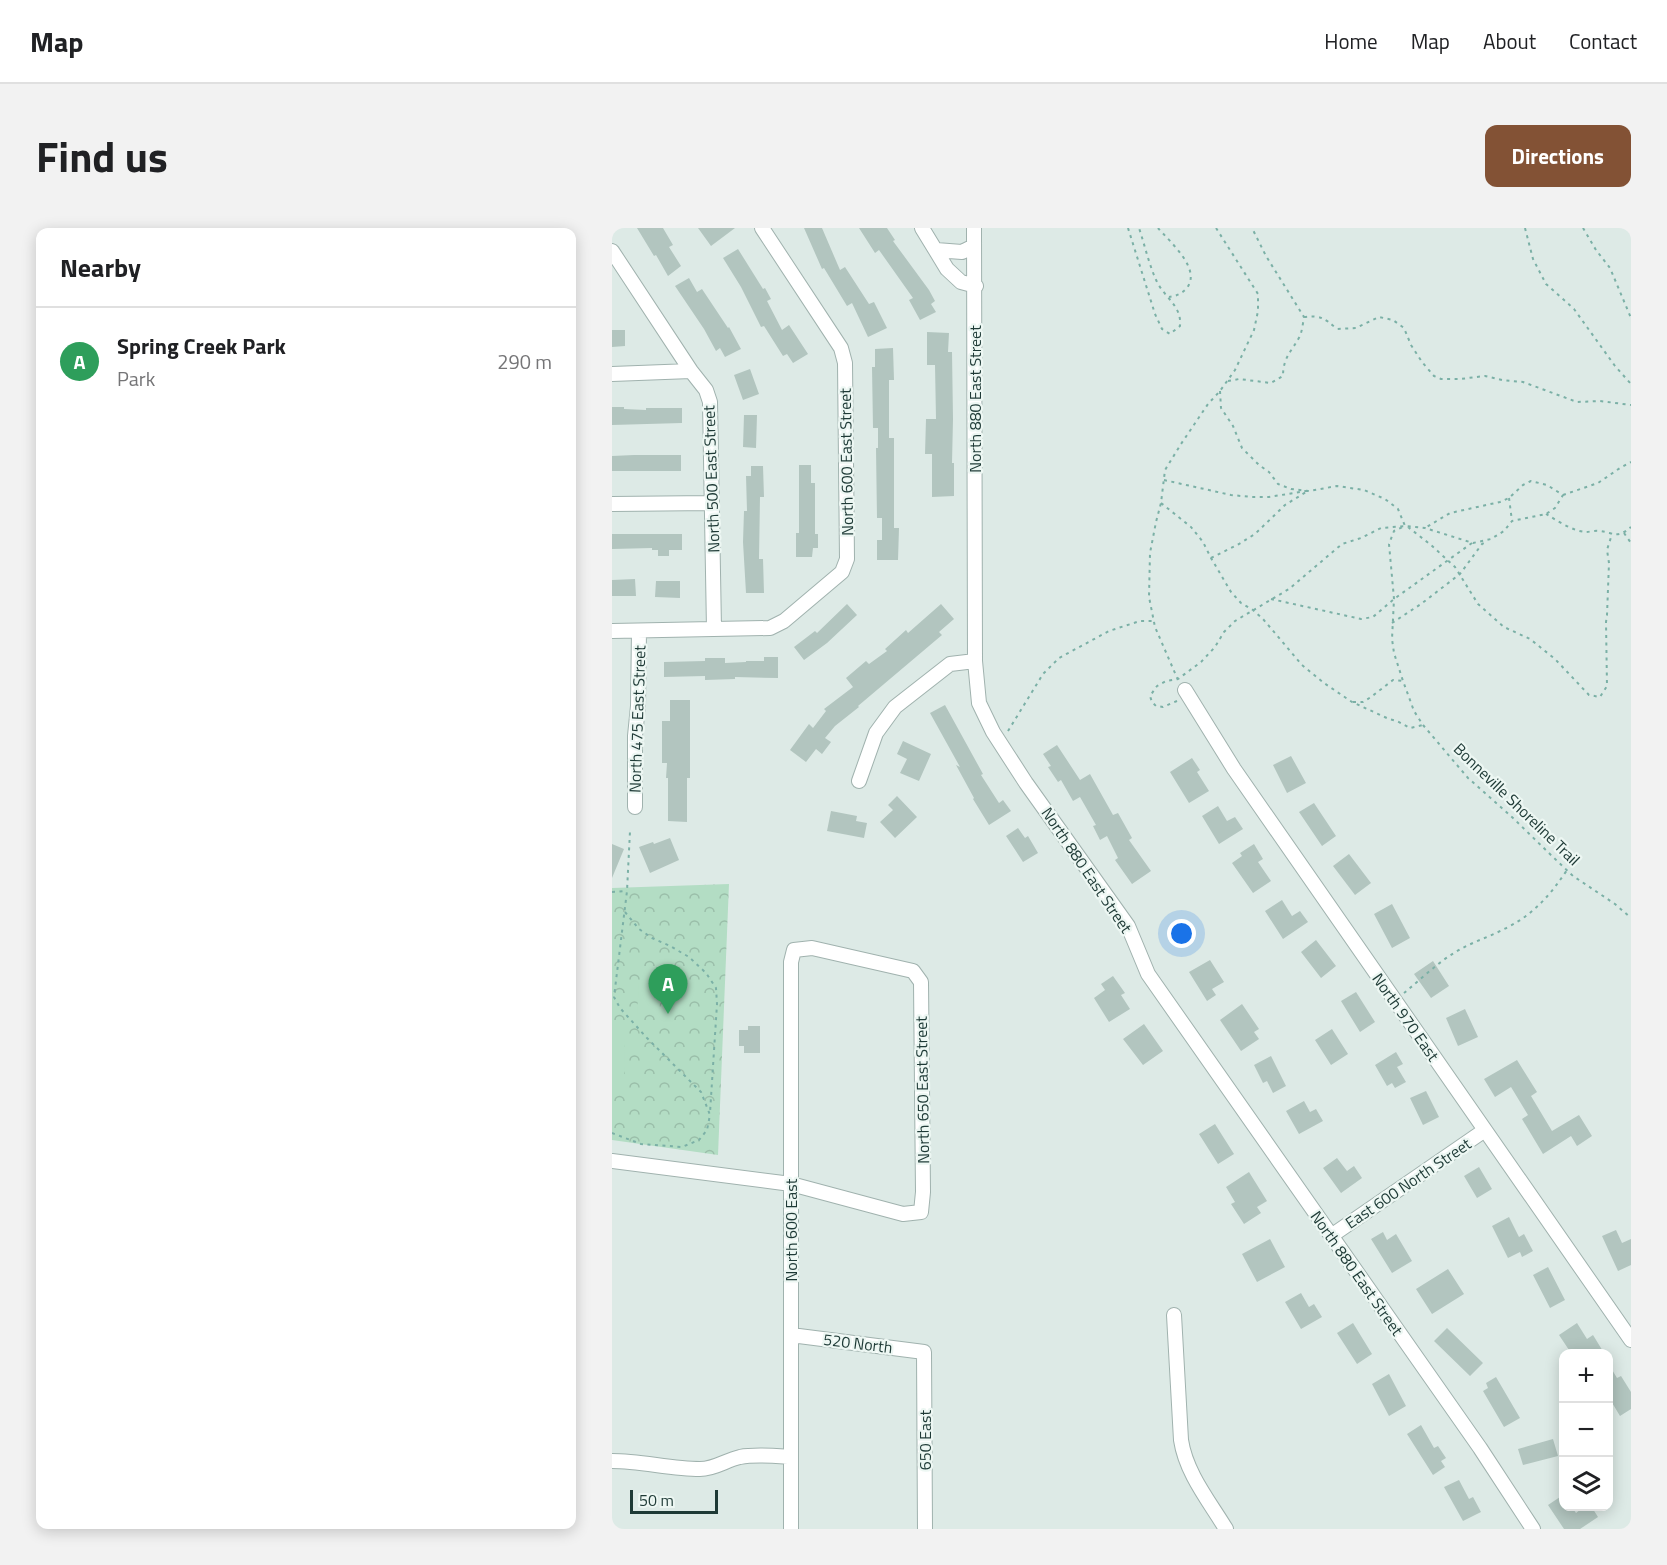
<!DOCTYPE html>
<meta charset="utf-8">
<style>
body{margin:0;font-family:"Titillium Web",sans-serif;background:#f2f2f2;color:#202124}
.controls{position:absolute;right:18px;bottom:18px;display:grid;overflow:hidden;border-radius:12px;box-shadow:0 3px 15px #0003}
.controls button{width:54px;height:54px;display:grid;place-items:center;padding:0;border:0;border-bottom:2px solid #e0e0e0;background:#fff;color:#202124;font:30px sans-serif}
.scale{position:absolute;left:18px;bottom:15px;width:88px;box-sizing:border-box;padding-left:6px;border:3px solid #1e3a36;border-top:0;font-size:16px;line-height:21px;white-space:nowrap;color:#1e3a36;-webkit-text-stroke:4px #edf7f3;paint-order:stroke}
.you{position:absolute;left:570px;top:706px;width:21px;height:21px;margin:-15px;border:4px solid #fff;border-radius:50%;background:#1a73e8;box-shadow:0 0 0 9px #1a73e833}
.badge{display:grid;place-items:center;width:39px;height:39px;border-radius:50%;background:#835235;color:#fff;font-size:20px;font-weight:700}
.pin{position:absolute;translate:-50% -50px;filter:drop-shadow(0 2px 3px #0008)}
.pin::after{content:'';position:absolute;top:32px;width:21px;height:18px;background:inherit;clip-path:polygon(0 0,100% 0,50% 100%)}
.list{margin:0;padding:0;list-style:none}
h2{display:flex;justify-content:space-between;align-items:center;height:78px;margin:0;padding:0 24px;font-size:26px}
h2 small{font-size:20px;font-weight:400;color:#757577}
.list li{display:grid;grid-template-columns:39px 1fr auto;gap:18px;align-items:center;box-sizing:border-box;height:108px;padding:0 24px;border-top:2px solid #e0e0e0}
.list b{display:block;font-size:22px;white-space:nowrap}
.list p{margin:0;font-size:20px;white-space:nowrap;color:#757577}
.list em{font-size:20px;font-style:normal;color:#757577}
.icon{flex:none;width:33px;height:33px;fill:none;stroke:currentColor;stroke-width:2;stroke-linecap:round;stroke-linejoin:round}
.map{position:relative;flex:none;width:1019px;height:1301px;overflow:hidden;border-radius:12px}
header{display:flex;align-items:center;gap:36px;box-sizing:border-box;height:84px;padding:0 30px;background:#fff;border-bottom:2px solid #e0e0e0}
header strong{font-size:28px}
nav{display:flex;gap:33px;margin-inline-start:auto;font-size:21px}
.intro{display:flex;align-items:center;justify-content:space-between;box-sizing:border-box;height:144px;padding:0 36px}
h1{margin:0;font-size:42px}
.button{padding:15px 27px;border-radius:12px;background:#835235;color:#fff;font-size:21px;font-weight:700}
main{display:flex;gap:36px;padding:0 36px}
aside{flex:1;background:#fff;border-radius:12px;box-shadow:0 3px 15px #0003}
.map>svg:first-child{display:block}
</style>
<header>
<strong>Map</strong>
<nav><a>Home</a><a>Map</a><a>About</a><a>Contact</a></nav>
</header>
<div class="intro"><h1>Find us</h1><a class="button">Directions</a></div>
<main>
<aside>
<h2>Nearby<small></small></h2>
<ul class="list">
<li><span class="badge" style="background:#2e9e5b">A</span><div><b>Spring Creek Park</b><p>Park</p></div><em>290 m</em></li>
</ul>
</aside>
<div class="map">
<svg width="1019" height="1301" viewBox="0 0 1019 1301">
<defs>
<pattern id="forest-crowns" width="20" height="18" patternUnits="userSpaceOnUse" patternTransform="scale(1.5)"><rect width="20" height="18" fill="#b3ddc4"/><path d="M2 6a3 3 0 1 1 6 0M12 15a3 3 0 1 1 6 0" fill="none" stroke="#9abea9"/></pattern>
</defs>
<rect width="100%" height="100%" fill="#ddeae6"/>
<path fill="url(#forest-crowns)" d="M117,656L106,927L0,912V660Z"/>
<path fill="#b3ddc4" d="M27,755L49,757L47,787L25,785Z
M0,811H13L12,847H0Z"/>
<path fill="#b2c5bf" d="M25,0H51L61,17L57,19L69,38L56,48L44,27L42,28Z
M86,0H123L99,18Z
M192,0H210L228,42L233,39L257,76L262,74L275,100L256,109L240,75L235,78L212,40L210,41Z
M247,0H275L283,12L281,13L317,62L323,73L319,76L324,84L308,92L297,72L301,70L267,22L263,25Z
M126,21L151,61L153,60L159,71L155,73L170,102L177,97L196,126L181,135L175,126L171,128L152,98L149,99L129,59L111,30Z
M77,50L85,64L90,61L116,100L117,99L129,121L113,129L108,120L104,123L92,101L63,58Z
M0,102H13V118L0,119Z
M315,104L337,105L336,124H340L341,191L340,235H342V268L320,269V226H313L314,191H324L323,137H315Z
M281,120L282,152H277V210H282V300H287L286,332H265V312H270V290H265L264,220H266V200H261L260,139H263V121Z
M138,141L147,166L131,172L122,147Z
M0,179H12V181L34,182V180H70V195L0,197Z
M132,187H145L144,220L131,219Z
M22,227H69V243H0V228Z
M187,237H199V255H203V306H206V320H201L200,329H184V305H187Z
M139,238H151L152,269H148L147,331H151L152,365H134L131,314L132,283H135L134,248H139Z
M0,306H70V322H57V328H46V322H40V320L0,321Z
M23,351L24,368H0V352Z
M44,353H68V370L43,369Z
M235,376L245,387L215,415L192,432L182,419L203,403L205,405Z
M329,376L342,391L327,404L330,407L246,478L247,479L223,498L213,510L219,514L210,526L204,521L194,534L178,522L197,496L201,500L214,483L212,481L241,459L234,450L254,433L257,436L275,423L273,421L294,402L296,405Z
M152,429H166V450L123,449V451L93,452V448L52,449V434L93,433V430H113V435L134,434V433H152Z
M58,472H78V550H75V594L56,593V550H54L55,535H50V493H58Z
M333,477L371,546L369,547L387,575L391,572L399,583L377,597L361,571L362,570L344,537L348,539L318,485Z
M291,513L319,526L307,553L288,545L295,531L285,526Z
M445,517L468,552L478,546L501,587L506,585L520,610L517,612L539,643L520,656L503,632L506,630L495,608L488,612L481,598L484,597L468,569L461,573L449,552L446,554L436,539L439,538L431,526Z
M679,528L694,555L675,565L661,537Z
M580,530L588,542L585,544L597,563L577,575L558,544Z
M285,568L305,589L283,610L268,594L281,582L276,577Z
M702,575L724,608L710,618L687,584Z
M606,578L615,593L623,589L631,601L607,616L590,588Z
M219,583L245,588L244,593L255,595L252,610L215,603Z
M406,600L413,610L416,608L426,625L411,634L394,608Z
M58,610L67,632L38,645L27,619L41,614L42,616Z
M0,616L12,621L0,650Z
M642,616L651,631L646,634L659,653L641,665L620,635L630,628L628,625Z
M737,626L759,655L743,667L721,638Z
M670,672L680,688L688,683L696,694L671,711L653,683Z
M780,676L798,710L780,720L762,686Z
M704,712L724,738L709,750L689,724Z
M598,732L612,754L600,761L604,767L595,773L577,744Z
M821,733L837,758L819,770L802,746Z
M501,748L513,765L509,767L518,781L497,794L482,770L493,762L489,756Z
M744,764L763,794L748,804L729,773Z
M630,776L647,801L642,804L647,811L629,823L608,792Z
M853,781L866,809L846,818L834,790Z
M532,796L551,823L531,837L511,811Z
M136,798H148V825H132V818H127V802H136Z
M720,801L736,826L719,837L703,812Z
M784,824L791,836L785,839L794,854L783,860L780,855L775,858L763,837Z
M659,828L674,858L661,865L655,853L651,855L642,837Z
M905,832L925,864L919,868L940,903L967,887L980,908L965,918L959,908L931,926L910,891L916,887L899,859L883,869L872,851Z
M814,863L827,889L811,897L798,870Z
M692,873L698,884L704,881L711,893L687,906L674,883Z
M603,896L622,926L606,936L587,906Z
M725,930L735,943L742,938L750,950L729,965L711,940Z
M867,939L880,961L865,970L852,948Z
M637,944L655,973L645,979L649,985L632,996L619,976L623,974L614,959Z
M897,989L907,1009L912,1006L921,1023L910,1029L908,1024L896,1030L880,998Z
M1004,1002L1010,1015L1019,1011V1037L1006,1043L990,1008Z
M771,1004L775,1012L784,1006L800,1033L780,1045L759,1011Z
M658,1011L673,1039L645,1054L630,1026Z
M936,1039L953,1072L938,1080L921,1047Z
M836,1041L852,1066L820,1086L804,1061Z
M689,1065L697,1079L702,1076L710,1089L689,1101L673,1074Z
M741,1095L760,1126L745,1136L725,1105Z
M965,1095L975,1111L981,1107L992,1125H959L947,1107Z
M835,1100L871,1135L858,1148L822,1113Z
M996,1135L1005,1150L1009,1148L1019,1164V1181L1008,1188L996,1168Z
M777,1146L794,1178L777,1188L760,1156Z
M884,1149L908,1190L892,1199L871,1163L876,1160L874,1155Z
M809,1197L822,1220L826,1218L834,1230L829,1233L833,1239L821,1247L795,1206Z
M941,1211L946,1228L911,1237L906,1221Z
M847,1252L857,1271L861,1269L869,1284L851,1293L832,1259Z
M951,1267V1278H959L964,1285L973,1278H979L986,1289L968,1301H952L936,1277Z"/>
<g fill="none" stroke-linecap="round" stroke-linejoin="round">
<defs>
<path id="street" d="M310,0L335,41L349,54L364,58
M362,0L363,433L367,475L381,504L414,555L516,698L536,746L868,1220L921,1301
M324,22L350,24L362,18
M0,23L79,143L94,162L98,174L102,401
M0,146L79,143
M0,276L100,275
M0,403L158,400L172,393L230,344L235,331L233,135L229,120L150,0
M573,462L622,541L1019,1112
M247,553L264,505L283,479L338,436L363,433
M23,579V508L26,478L27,403
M0,933L179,956L291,986L309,984L311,964L309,754L301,743L200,720L182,722L179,734V1301
M719,1008L873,902
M562,1087L569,1212C574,1245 597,1273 614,1301
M179,1107L312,1124L313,1301
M0,1233C29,1233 59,1241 88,1241C103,1241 114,1232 128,1229C144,1226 163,1228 179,1229"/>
</defs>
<use href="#street" stroke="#a0b2ae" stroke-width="16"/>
<path stroke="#7bb0a6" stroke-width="2" stroke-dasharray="3 4.5" stroke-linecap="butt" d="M516,0L543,86L550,101L558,106L568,98C570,78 553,70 545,54C537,37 533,18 527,0
M546,0C558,14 591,42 574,61C569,66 564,68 557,69
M913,0L921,31L934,56L962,81L1003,138L1019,156
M971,0L984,22L998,40L1019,90
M692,89C709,87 712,90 725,101L744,100L767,89L781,92L792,100L799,117L810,134L822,148L829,151H848L873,148L890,152L911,154L965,174L988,173L1019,177
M616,153L627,151L659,155L671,148C671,129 680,123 688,108C690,103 691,95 692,89L654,28L640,0
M608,163L609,180L621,198L630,220L647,237L657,244L666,256L679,261L697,263L725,258L752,262L773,271L786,281L793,298L782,303L777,316L782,371L780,411L782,425L791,453L802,483L811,497L856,550L901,590L941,629L961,648L1003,676L1019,690
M552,252L619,267L640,269H657L694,263
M951,267L986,255L1008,240L1019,234
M897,270L900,293
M549,275L579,299L591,314L599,330L619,364L629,375L641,382L651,391L690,437L712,455L740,474L777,491L785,493L798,500L811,497
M934,286C946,293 960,303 974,304C978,304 983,302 988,303C1003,305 1005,311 1019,299
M796,299L819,317L843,339L866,376L892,399L918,411L943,431L977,467L988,469L995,458L994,394L995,387L997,335L995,322L1000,306
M1012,305L1019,315
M599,330L627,316L643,306L673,277L694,264
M659,371L749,391L761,389L782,371L860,315
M780,395L809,376L848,346L870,316L874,314
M566,452L543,399L537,369L538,325L544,294L549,275L553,242L569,216L596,176L608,163L623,142L642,102L646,83V66L604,0
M565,473L551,479L544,478L540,474L538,468L545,458L554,453L566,451L589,434L603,419L612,404L623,393L677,361L730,316L749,310L769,300L793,298L813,300L861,315L879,311L892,303L900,293L934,286L943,280L951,267L935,257L919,253L911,257L897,270L888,274L838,285L813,300
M741,474H751L759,469L781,452L791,453
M396,503L431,446L447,430L497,403L528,393H541
M0,664L15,663
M13,684L27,701L40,710L58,718L77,729L94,745L104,760L105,776L98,885
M792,765C808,752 824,736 842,725C859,714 878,709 896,699C922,686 939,666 955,642
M0,905L29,916L70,919L87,912L95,902L98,887L89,864L35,810L8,780L2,769L15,663L18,603"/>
<use href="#street" stroke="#fff" stroke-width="14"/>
</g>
<g text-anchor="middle" stroke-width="4.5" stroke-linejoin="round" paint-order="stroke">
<g font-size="16" fill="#1e3a36" stroke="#edf7f3">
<text transform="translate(363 171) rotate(-90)" y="6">North 880 East Street</text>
<text transform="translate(234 234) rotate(-91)" y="6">North 600 East Street</text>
<text transform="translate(99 251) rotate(-92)" y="6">North 500 East Street</text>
<text transform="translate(25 491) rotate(-88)" y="6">North 475 East Street</text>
<text transform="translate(905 576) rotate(44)" y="6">Bonneville Shoreline Trail</text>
<text transform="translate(475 642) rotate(56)" y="6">North 880 East Street</text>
<text transform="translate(794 789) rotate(55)" y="6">North 970 East</text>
<text transform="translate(310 862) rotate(-91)" y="6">North 650 East Street</text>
<text transform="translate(796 955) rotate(-34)" y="6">East 600 North Street</text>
<text transform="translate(179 1002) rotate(-90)" y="6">North 600 East</text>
<text transform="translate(745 1045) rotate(55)" y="6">North 880 East Street</text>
<text transform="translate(246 1115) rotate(7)" y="6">520 North</text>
<text transform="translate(313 1212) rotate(-90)" y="6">650 East</text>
</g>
</g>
</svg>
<div class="controls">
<button>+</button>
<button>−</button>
<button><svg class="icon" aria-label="layers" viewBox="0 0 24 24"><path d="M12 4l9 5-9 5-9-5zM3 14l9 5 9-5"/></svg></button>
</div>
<div class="scale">50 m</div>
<div class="you"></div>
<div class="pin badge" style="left:56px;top:786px;background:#2e9e5b">A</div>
</div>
</main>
